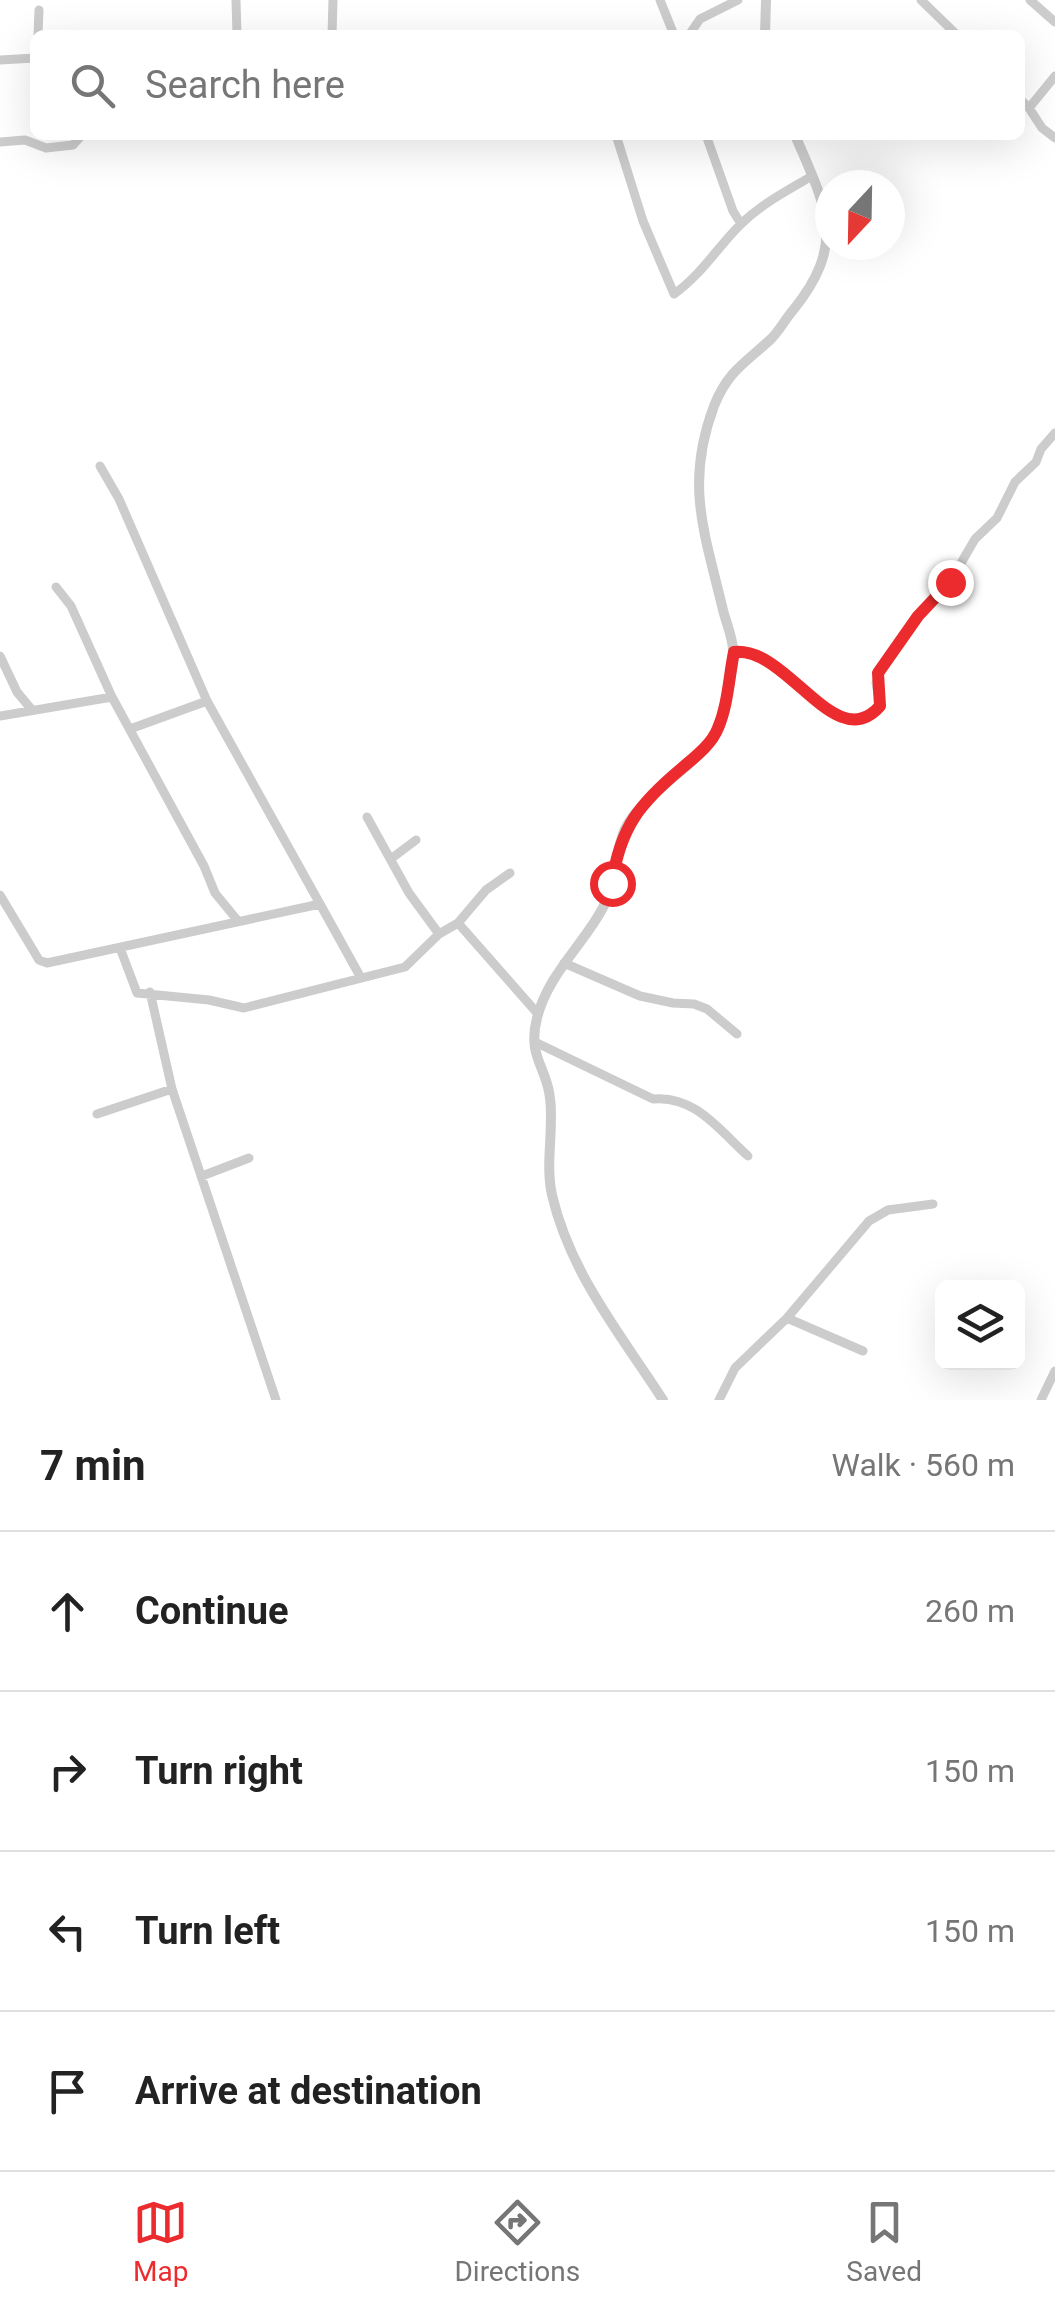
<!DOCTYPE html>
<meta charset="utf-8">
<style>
body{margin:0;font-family:Roboto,sans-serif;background:#f2f2f2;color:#222}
.controls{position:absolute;right:30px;bottom:30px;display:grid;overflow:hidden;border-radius:15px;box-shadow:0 10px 40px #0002}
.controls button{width:90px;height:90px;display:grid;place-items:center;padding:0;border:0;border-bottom:2px solid #e0e0e0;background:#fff;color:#222;font:50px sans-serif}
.compass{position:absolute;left:815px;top:170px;width:90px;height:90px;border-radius:50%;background:#fff;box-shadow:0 10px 40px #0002;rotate:202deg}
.stop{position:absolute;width:30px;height:30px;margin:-22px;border:8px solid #ec2b2e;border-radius:50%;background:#fff}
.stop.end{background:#ec2b2e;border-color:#fff;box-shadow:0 2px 10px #0008}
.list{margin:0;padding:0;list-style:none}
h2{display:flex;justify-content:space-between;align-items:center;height:130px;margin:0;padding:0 40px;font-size:42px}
h2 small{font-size:32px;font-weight:400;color:#767676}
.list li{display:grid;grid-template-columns:65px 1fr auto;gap:30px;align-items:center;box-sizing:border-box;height:160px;padding:0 40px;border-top:2px solid #e0e0e0}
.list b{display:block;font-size:38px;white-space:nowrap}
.list em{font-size:32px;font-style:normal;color:#767676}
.icon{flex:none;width:55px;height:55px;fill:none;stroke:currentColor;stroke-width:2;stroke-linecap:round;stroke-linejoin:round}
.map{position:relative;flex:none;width:1055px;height:1400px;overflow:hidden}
.search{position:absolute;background:#fff;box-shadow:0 10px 40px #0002;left:30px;right:30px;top:30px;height:110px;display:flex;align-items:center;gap:25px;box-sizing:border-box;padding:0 35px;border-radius:15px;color:#767676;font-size:38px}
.sheet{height:770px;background:#fff}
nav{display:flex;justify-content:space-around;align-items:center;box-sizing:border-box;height:140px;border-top:2px solid #e0e0e0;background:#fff;font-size:28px;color:#767676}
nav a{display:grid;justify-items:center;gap:5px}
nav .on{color:#ec2b2e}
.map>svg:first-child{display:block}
</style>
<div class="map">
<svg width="1055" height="1400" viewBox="0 0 1055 1400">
<rect width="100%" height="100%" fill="#fff"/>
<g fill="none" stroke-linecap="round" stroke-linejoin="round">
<path stroke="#ccc" stroke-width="9" d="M236,0L237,35
M660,0L674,35
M921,0L957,35
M1030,0L1055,22
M38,35L39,10
M332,35L333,0
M689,35L700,19L738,0
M0,60L35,58
M1020,99L1029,108L1055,76
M1029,108L1042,128L1055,138
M616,135L643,221L674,294C701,275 717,248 740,225C761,204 787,191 812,176
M706,135L733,211L741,224
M0,142L25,140L46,148L73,145L82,135
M100,466L119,499L207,701
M56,587L71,606L112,697
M734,652C788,646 835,758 880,706L876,683L881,668L918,616L950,582L975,539L997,518L1015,482L1036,462L1041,449L1055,433
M0,656L17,692L32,710
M0,716L112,697L204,866L215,893L238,921
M367,817L409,893L439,934
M392,858L416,840
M0,895L39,960L47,963L320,904L207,701L130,729
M320,904L361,978
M458,923L486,890L510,873
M120,948L137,993L209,1000L244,1008L405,967L439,934L458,923L538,1014
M564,963L640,996L673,1003L694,1004L707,1009L737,1034
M150,992L172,1089L276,1400
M535,1042L653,1099C695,1095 719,1130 748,1156
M97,1114L172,1089
M202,1176L249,1158
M787,1318L863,1351
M719,1400L735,1368L787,1318L869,1221L888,1210L933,1204
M1041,1400L1055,1371"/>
<path stroke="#ccc" stroke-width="10" d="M765,35L766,0
M663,1400C621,1335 570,1273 552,1195C545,1163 554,1130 550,1098C547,1067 527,1057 537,1018C549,970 590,940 609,895C618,874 615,850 625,829C645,789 709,761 720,723C725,706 735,666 733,649C732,635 725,620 722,606C704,531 685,483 714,406C728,371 745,363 771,339C780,330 786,318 794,309C848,241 825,206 795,135"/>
</g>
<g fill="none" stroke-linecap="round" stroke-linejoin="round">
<path stroke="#ec2b2e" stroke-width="12" d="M612,883C620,827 640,803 682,768C695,757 712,744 718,728C728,705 729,676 734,652C788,646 835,757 880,706L878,673L918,616L950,582"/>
</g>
</svg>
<div class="controls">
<button><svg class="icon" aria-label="layers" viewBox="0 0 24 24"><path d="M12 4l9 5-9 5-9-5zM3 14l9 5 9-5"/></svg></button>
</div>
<svg class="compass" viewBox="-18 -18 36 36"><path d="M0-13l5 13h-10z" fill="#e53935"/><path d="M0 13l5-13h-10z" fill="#767676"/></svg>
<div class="stop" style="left:612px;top:883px"></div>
<div class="stop end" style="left:950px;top:582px"></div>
<div class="search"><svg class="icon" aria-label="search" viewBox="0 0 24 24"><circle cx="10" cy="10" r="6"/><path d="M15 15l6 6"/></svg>Search here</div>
</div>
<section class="sheet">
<h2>7 min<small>Walk · 560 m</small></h2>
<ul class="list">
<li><svg class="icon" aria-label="ahead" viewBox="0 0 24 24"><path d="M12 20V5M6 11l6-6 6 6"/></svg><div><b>Continue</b></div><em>260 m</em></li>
<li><svg class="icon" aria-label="right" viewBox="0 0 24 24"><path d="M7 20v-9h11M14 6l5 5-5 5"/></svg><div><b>Turn right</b></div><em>150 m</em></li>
<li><svg class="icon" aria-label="left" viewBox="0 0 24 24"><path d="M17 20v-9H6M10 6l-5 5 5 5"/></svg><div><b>Turn left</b></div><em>150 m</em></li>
<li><svg class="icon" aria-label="arrive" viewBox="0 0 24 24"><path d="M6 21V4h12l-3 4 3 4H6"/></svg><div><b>Arrive at destination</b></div></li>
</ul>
</section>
<nav>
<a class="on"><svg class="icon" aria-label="map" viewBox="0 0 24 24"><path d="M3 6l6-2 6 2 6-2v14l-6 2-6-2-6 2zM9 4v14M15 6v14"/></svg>Map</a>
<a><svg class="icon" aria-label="directions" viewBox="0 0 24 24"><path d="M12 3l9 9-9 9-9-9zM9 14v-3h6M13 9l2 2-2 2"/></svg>Directions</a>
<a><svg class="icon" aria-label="saved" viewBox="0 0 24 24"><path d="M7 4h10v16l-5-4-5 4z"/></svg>Saved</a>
</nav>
